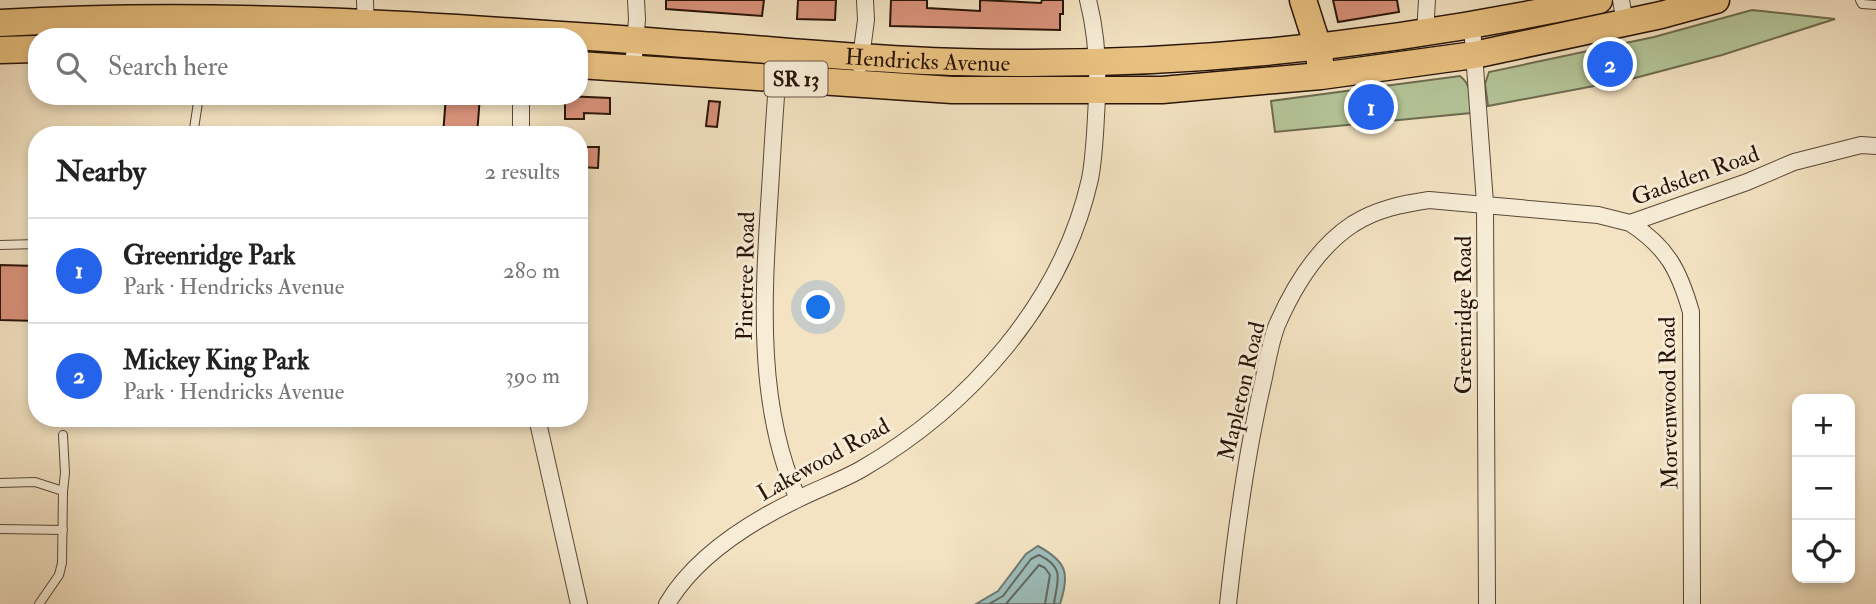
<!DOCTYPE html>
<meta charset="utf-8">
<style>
body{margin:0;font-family:"IM FELL Double Pica",serif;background:#f6f6f6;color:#222}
.controls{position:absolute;right:21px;bottom:21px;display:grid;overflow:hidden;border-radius:14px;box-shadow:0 4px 10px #0003}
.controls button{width:63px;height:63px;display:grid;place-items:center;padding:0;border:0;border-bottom:2px solid #e0e0e0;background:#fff;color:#222;font:35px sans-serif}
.you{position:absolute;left:819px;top:308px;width:24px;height:24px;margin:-18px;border:5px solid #fff;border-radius:50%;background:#1a73e8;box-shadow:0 0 0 10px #1a73e833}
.badge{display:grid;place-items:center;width:46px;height:46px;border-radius:50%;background:#2563eb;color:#fff;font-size:23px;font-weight:700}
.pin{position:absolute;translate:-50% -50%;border:4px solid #fff;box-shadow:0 2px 7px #0006}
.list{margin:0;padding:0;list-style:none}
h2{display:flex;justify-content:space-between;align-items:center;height:91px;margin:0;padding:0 28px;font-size:30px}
h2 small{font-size:23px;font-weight:400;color:#767676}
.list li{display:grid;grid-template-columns:46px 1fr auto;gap:21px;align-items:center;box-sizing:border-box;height:105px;padding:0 28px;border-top:2px solid #e0e0e0}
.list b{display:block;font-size:26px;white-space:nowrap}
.list p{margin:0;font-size:23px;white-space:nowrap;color:#767676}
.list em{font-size:23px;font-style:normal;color:#767676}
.icon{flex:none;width:38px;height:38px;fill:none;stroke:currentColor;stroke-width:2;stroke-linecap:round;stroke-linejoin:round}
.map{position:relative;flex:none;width:1876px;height:604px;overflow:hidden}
.search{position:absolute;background:#fff;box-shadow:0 4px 10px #0003;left:28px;top:28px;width:560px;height:77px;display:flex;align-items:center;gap:18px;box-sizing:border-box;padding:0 24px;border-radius:28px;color:#767676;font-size:26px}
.panel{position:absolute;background:#fff;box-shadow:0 4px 10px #0003;left:28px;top:126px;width:560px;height:301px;border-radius:28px}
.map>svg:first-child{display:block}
</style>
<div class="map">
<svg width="1876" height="604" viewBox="0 0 1876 604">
<rect width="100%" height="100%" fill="#f3e3c2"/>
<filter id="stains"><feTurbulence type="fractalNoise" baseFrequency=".00286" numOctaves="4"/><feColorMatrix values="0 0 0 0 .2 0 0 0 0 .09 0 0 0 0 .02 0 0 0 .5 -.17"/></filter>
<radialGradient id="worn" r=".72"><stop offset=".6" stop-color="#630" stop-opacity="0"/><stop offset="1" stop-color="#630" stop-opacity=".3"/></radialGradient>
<path fill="#b4c598" stroke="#6e6c50" stroke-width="2" d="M1752,10L1835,19L1722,55L1631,79L1488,106L1485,84L1489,72L1654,37Z
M1460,76C1472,85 1471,99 1471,113L1275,132L1271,101Z"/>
<path fill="#9dbdba" stroke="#6e7972" stroke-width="2" d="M1038,546C1067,562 1070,573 1060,604H976L998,591L1026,554Z"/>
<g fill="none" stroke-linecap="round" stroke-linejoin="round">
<path stroke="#626860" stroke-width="2" d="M989,604L1003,596L1031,559L1039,555C1066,568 1057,580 1054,604
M1006,604L1039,565L1045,568L1050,575L1045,604"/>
</g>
<path fill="#da927b" stroke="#271307" stroke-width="2" d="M666,0H764L762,16L666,9Z
M798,0H836L835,20L797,19Z
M891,0H927V8L980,11V0L1041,3L1042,0H1063V14H1060V30L890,26Z
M1333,0H1397L1399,12L1338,22Z
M446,96H480L477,135H443Z
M565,96L610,98V114L584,113V119H565Z
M709,101L720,102L717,127L706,126Z
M579,147H599L598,168L579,167Z
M0,265L37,266V321L0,320Z"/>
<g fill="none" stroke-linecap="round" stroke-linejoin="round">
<defs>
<path id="service" d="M1860,0L1862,4L1876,5
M193,135L199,96
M0,245L37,244
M0,483L35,482L63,491L62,563L59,575L39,604
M63,491L65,473L63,435
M0,529L63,530"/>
<path id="minor" d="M365,0L366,37
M1621,0L1625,23
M1472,26L1485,203L1487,604
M1425,33L1427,0
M860,65L866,20L865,0
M633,69L637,19L636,0
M778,72C774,116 772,161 769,205C763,302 757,408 798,499
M521,135V96
M1630,223C1667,247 1679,270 1691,312L1692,604
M537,418L579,604
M667,604C695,557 750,522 798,499C818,489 840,481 860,470C969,407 1062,303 1090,179C1094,158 1095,137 1096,116C1099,76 1098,39 1088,0
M1228,604C1236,530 1246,455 1263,382C1267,364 1270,343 1277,325C1293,288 1318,247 1353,224C1377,209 1402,204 1429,200L1598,215L1630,223L1747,182L1794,162L1861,145L1876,146"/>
<g id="primary">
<path d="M1303,0L1318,47L1320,62"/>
<path id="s1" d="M0,23C234,9 468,28 701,45C787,51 873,60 959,62C1175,68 1388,46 1599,0"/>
<path d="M0,50L37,49"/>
<path d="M579,65L952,90H1162L1321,76L1474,55L1661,15L1716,0"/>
</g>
</defs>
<use href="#service" stroke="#5a4736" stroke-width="10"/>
<use href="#minor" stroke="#5a4736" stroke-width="18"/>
<use href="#primary" stroke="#271307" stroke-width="29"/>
<use href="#service" stroke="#f7edd7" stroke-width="8"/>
<use href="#minor" stroke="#f7edd7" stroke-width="16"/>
<use href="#primary" stroke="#eac281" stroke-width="26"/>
</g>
<g text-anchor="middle" stroke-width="6" stroke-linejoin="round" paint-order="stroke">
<rect fill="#f7edd7" stroke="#655445" stroke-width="2" x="764.5" y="61.5" width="63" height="35" rx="5"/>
<g font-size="21" font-weight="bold" fill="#271307">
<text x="796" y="86">SR 13</text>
</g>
<g font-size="23" fill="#271307" stroke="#f7edd7">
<text dy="8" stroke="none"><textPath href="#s1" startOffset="929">Hendricks Avenue</textPath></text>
<text transform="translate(1695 175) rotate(-20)" y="8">Gadsden Road</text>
<text transform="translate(745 276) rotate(-89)" y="8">Pinetree Road</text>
<text transform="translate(1463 315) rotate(-90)" y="8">Greenridge Road</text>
<text transform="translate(1241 391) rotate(-77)" y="8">Mapleton Road</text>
<text transform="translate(1668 403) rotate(-91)" y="8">Morvenwood Road</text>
<text transform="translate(823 459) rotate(-29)" y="8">Lakewood Road</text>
</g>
</g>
<rect width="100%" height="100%" filter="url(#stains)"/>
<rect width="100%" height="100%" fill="url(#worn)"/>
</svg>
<div class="controls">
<button>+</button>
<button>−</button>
<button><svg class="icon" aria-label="locate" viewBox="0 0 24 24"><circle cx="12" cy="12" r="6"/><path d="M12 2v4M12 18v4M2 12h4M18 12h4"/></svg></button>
</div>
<div class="you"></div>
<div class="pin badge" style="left:1371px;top:107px">1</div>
<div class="pin badge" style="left:1610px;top:64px">2</div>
<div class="search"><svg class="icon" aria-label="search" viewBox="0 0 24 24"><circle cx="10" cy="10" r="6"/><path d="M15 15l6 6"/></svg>Search here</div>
<section class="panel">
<h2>Nearby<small>2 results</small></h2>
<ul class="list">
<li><span class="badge">1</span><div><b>Greenridge Park</b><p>Park · Hendricks Avenue</p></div><em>280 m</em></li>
<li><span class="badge">2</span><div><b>Mickey King Park</b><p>Park · Hendricks Avenue</p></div><em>390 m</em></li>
</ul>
</section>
</div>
